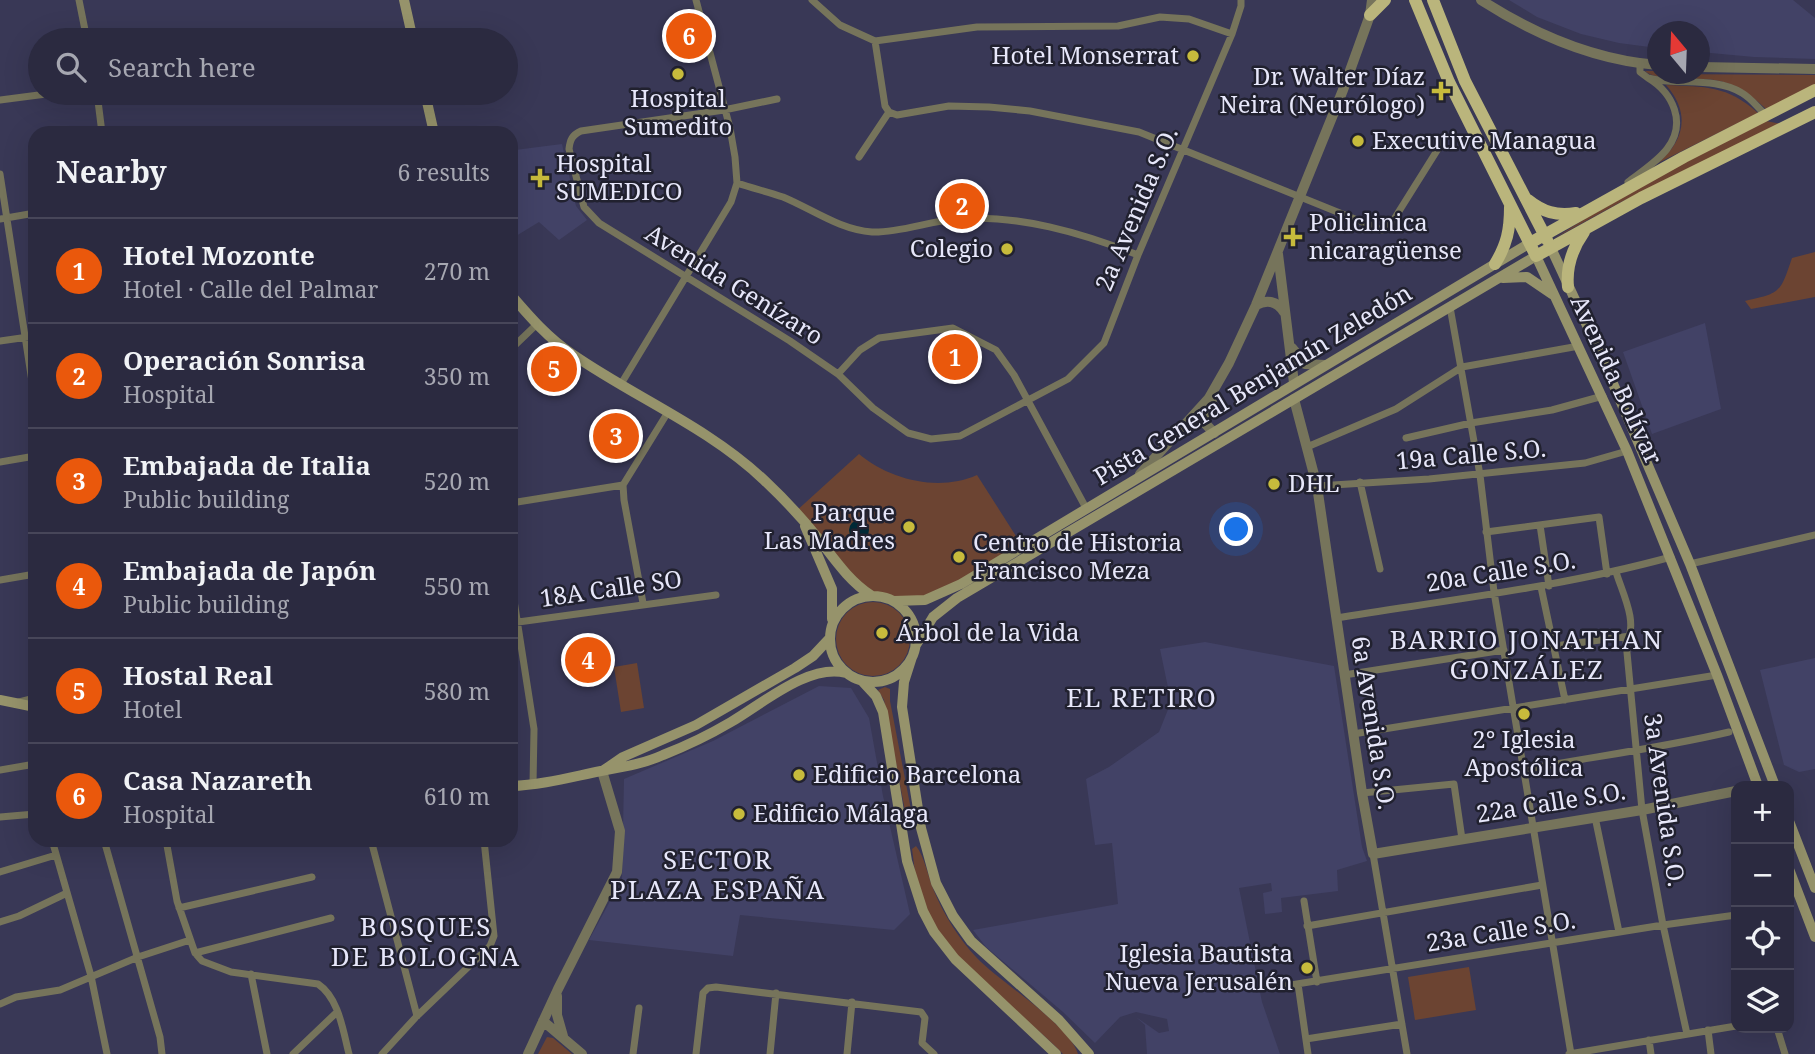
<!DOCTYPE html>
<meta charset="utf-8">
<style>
body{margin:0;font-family:"Noto Serif",serif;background:#37364b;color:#f1f3f6}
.controls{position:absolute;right:21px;bottom:21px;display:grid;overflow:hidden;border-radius:14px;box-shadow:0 7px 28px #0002}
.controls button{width:63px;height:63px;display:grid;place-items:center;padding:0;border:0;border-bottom:2px solid #474659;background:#2b2a40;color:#f1f3f6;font:35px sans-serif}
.compass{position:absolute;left:1647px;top:21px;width:63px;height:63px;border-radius:50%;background:#2b2a40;box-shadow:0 7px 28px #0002;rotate:341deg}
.you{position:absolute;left:1237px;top:530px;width:24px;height:24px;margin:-18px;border:5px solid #fff;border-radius:50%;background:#1a73e8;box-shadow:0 0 0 10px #1a73e833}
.badge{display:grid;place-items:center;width:46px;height:46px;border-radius:50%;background:#ea580c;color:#fff;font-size:23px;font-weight:700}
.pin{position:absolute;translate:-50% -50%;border:4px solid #fff;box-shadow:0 2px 7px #0006}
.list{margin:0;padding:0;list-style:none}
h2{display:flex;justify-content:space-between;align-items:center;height:91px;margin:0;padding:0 28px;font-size:30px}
h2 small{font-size:23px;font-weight:400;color:#a6a7b1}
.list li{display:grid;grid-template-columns:46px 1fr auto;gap:21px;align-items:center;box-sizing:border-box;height:105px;padding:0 28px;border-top:2px solid #474659}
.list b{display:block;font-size:26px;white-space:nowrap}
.list p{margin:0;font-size:23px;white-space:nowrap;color:#a6a7b1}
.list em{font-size:23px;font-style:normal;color:#a6a7b1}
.icon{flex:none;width:38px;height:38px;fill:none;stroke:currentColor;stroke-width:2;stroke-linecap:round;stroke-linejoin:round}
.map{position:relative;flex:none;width:1815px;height:1054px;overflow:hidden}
.search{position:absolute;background:#2b2a40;box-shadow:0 7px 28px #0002;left:28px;top:28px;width:490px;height:77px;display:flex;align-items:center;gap:18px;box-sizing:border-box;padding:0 24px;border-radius:38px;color:#a6a7b1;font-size:26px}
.panel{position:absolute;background:#2b2a40;box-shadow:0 7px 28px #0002;left:28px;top:126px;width:490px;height:721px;border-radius:21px}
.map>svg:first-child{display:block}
</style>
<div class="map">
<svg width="1815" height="1054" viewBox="0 0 1815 1054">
<rect width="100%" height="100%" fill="#393856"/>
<path fill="#424266" d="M1509,0H1793L1815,18V59L1754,57L1700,52V32H1658L1657,48L1619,43L1581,34L1537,17Z
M511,135L515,150L562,144L576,206L587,220L559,240L539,222L511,239Z
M1705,323L1721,409L1652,434L1623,352Z
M1205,642L1334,666L1362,847L1367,861L1337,870L1338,891L1281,898L1282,912L1265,914L1263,893L1272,891L1271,883L1239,888L1262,1002L1280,1054H1147L1145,1025L1136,1017L1159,1033L1169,1031L1167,1019L1136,1012L1120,1017L1095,1043L1063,1012L986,947L973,930L1118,904L1112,843L1095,845L1086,779L1109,767L1159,732L1171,702L1160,649Z
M1815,658V769L1799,772L1784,765L1760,670Z
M819,686L851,688L869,718L883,796L910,914L894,930L740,915L733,956L589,940L622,879L624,779L713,741Z"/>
<path fill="#6c4432" d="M1645,71H1657L1658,74L1815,75V85L1766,109C1751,95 1735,83 1714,80C1697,77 1657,82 1645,71Z
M1666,85C1705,87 1727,85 1758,113L1656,164C1685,142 1691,113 1666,85Z
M1766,121L1782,124L1619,203L1553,239L1634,188Z
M1815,252V297L1751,309L1745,301C1781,293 1780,293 1792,258Z
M859,454C890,480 939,492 977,475L1023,547L935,596L894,601L872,596L794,513Z
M836 639a37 37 0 1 1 74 0a37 37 0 1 1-74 0Z
M637,663L644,708L621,712L614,667Z
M885,687L890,689V701L913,820L911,823L907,821L884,700L878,690Z
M916,846C925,857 928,877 934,891C944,915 959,939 977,958C1001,983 1069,1024 1078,1054H1063C1014,1004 941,961 919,891C915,878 914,862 912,849Z
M1469,967L1476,1010L1415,1020L1408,977Z
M547,1037L553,1038L572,1054H538Z"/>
<path fill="#002936" d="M849 530a10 10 0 1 1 20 0a10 10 0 1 1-20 0Z"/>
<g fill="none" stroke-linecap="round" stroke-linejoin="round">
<path stroke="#76745b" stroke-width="7" d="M79,0L87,40
M812,0L840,25L875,41L977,27L1118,26L1160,17L1189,19L1232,34
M875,41L885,106L889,112L897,115L949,106L989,107L1030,111L1139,132L1382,230L1391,224L1443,141
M1640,63V72L1648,78C1678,86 1714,76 1742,93C1751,98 1758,108 1766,115
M97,93L102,133
M777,99L724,110L581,131C572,135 570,140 569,149L584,207L599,223L790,341L838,374L873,408L908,433L931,439L960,436L1068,379L1104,343L1138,255L1232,34L1241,6V0
M0,100L54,93
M859,157L889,112
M0,174L35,401
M1628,182C1641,172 1657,162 1667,149C1687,123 1673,93 1648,78
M737,183C752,188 768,192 783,197C812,209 840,230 872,232C900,233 929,221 957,219C1018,214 1082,233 1138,255
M0,219L35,213
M1450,307L1480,475L1494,592L1571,1054
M0,341L35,336
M511,349L536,325
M838,374L860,350L879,338L953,328L996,350L1014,375L1086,508
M621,384L731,202L737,183L735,157L730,128L696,0
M1406,438L1471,423L1552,410L1603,396
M1307,447L1396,409L1462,367L1579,346
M0,462L35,456
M1360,482L1380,569
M1317,486L1429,479L1585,463L1627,451
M511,503L623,485
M1540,525L1549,586
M1486,532L1599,517L1607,574
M1690,564L1815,535
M1616,572C1622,592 1639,624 1626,642L1642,810L1663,925L1687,1034
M0,580L35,574
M511,581L534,729L533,785
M1541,587L1565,700
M643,603L624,500L623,485L668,412
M1336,618C1448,600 1561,587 1671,557
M511,623L716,595
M1555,646L1630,636
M1344,675L1504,650
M19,702L35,698
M1353,734L1717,675
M0,770L35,764
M1522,770C1591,757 1661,748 1729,732
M1362,793L1454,784L1462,839
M0,817L35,814
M1595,817L1619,932
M52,840L91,976L107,1054
M104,840L160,1037L162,1054
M166,840L177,901L195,953L202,961L231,972L318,984C339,998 343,1031 349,1054
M371,840L417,1016
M1373,854L1407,1054
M0,872L56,855
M1304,901L1317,982
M179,908L312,877
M0,922L19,916L67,893
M1307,926L1542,885
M195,953L331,918
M251,974L267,1054
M1298,984L1308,1054
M1272,988L1663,925L1736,915
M0,1004L16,997L60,990L138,957L190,940
M1777,1028L1785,1054
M1708,1030L1711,1054
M1306,1039L1402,1024
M1649,1040L1651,1054
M293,1054L337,1012
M382,1054L417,1016L490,946L494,936L484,840
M633,1054L639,1008
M696,1054L703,993L708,988L716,987L921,1012L925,1018L922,1043L934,1054
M770,1054L776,993
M847,1054L852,1002
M1569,1054L1736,1026"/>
<path stroke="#76745b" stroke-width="10" d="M1481,0C1534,34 1594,60 1658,65
M1700,67L1815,69
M1278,254L1294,383
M1256,305C1267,299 1277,301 1284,312
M1292,348L1305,364L1325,365
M1294,399L1317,486L1362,793L1373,854L1642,810L1736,791
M1212,402L1202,420L1214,433
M1140,474L1209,398L1229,363L1256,305L1343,90L1370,15L1372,0
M557,996V1015L563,1036
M543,1021L582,1054
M528,1054L558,989L617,872L620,831L602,771"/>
<path stroke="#96936b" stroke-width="10" d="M404,0L413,40
M425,93L434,133
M1551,248L1603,360L1690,564L1775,786
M1503,278L1527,277L1552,294
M511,295C530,317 548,338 572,354C634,397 708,427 764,480C782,497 802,518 818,538C835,560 849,581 872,596
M805,526L832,589V619
M830 639a43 43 0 1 1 86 0a43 43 0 1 1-86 0Z
M894,601L925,600L961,584L1530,243
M916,645L933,617L957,598L1536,256L1627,451L1717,675L1758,786
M912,657L904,682L902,707L921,828L936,883L953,916L971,941L1059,1020L1089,1054
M863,682L876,696L883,712L907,861L923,911L934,932L955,959L1056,1054
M0,700L35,707
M604,770L623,757L696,725L795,668L813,656L829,639
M511,786C542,785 571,777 601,771C623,767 643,764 663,755C686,746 709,735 731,722C762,704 809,663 846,673
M1789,821L1815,888
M1789,869L1815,937"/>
<path stroke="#bab57c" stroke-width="12" d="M1415,0L1449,82L1536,256L1641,198L1815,112
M1433,0L1465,81L1547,240
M1370,15L1385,0
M1528,200C1543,212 1556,216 1576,213
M1530,243L1684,157L1815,90
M1495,264C1507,244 1510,230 1510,207
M1568,287C1566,266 1572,249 1584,232"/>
</g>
<g fill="#c7bb3c" stroke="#21212f" stroke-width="2.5">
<circle cx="1193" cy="56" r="7"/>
<circle cx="678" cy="74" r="7"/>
<path d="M1437.5 80.5h7v7h7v7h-7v7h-7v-7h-7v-7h7z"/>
<circle cx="1358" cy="141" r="7"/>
<path d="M536.5 167.5h7v7h7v7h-7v7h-7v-7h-7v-7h7z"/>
<path d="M1289.5 226.5h7v7h7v7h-7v7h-7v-7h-7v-7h7z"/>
<circle cx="1007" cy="249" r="7"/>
<circle cx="1274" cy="484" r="7"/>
<circle cx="909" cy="527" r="7"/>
<circle cx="959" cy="557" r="7"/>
<circle cx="882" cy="633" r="7"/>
<circle cx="1524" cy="714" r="7"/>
<circle cx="799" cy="775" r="7"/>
<circle cx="739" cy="814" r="7"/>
<circle cx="1307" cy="968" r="7"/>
</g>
<g text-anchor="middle" stroke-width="5" stroke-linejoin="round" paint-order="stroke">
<g font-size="24" fill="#e7e7fa" stroke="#21212f" text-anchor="start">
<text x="1179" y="64" text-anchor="end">Hotel Monserrat</text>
<text x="1425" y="85" text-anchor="end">Dr. Walter Díaz<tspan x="1425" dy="28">Neira (Neurólogo)</tspan></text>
<text x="678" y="107" text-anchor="middle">Hospital<tspan x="678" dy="28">Sumedito</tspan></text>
<text x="1372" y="149">Executive Managua</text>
<text x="556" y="172">Hospital<tspan x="556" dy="28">SUMEDICO</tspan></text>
<text x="1309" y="231">Policlinica<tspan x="1309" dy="28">nicaragüense</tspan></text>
<text x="993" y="257" text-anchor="end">Colegio</text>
<text x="1288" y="492">DHL</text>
<text x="895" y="521" text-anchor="end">Parque<tspan x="895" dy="28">Las Madres</tspan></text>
<text x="973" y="551">Centro de Historia<tspan x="973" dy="28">Francisco Meza</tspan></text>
<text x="896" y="641">Árbol de la Vida</text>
<text x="1524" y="748" text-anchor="middle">2° Iglesia<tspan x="1524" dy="28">Apostólica</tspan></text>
<text x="813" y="783">Edificio Barcelona</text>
<text x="753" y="822">Edificio Málaga</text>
<text x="1293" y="962" text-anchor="end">Iglesia Bautista<tspan x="1293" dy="28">Nueva Jerusalén</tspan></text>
</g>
<g font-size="24" fill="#e7e7fa" stroke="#21212f">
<text transform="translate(1137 209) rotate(-67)" y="8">2a Avenida S.O.</text>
<text transform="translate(734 285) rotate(32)" y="8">Avenida Genízaro</text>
<text transform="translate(1616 380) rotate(65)" y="8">Avenida Bolívar</text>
<text transform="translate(1253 385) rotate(-31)" y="8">Pista General Benjamín Zeledón</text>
<text transform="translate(1471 455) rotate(-5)" y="8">19a Calle S.O.</text>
<text transform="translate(1501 572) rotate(-9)" y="8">20a Calle S.O.</text>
<text transform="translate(611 589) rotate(-8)" y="8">18A Calle SO</text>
<text transform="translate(1373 723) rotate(81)" y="8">6a Avenida S.O.</text>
<text transform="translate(1664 800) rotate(82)" y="8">3a Avenida S.O.</text>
<text transform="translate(1551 803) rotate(-9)" y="8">22a Calle S.O.</text>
<text transform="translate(1501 932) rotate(-9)" y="8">23a Calle S.O.</text>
</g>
<g font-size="26" letter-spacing="2" fill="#e7e7fa" stroke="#21212f">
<text x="1527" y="649">BARRIO JONATHAN<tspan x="1527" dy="30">GONZÁLEZ</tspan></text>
<text x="1142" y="707">EL RETIRO</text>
<text x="718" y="869">SECTOR<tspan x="718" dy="30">PLAZA ESPAÑA</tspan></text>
<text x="426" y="936">BOSQUES<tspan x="426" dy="30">DE BOLOGNA</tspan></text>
</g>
</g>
</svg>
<div class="controls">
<button>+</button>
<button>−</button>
<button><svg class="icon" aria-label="locate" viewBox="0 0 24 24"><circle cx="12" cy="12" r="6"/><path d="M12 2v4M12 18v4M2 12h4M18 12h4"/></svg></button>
<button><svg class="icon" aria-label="layers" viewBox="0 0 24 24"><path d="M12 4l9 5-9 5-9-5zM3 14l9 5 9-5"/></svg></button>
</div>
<svg class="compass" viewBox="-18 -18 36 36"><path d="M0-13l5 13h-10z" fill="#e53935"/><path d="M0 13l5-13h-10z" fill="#a6a7b1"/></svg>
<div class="you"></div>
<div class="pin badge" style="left:955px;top:357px">1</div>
<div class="pin badge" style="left:962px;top:206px">2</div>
<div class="pin badge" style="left:616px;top:436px">3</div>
<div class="pin badge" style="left:588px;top:660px">4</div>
<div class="pin badge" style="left:554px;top:369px">5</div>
<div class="pin badge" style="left:689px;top:36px">6</div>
<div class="search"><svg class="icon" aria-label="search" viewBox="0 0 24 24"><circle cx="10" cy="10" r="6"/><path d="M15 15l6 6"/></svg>Search here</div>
<section class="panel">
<h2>Nearby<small>6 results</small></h2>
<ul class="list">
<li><span class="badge">1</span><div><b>Hotel Mozonte</b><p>Hotel · Calle del Palmar</p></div><em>270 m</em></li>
<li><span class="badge">2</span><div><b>Operación Sonrisa</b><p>Hospital</p></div><em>350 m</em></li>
<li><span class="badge">3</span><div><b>Embajada de Italia</b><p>Public building</p></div><em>520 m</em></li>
<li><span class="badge">4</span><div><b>Embajada de Japón</b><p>Public building</p></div><em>550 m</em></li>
<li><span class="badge">5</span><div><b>Hostal Real</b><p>Hotel</p></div><em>580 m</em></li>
<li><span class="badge">6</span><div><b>Casa Nazareth</b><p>Hospital</p></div><em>610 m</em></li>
</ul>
</section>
</div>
